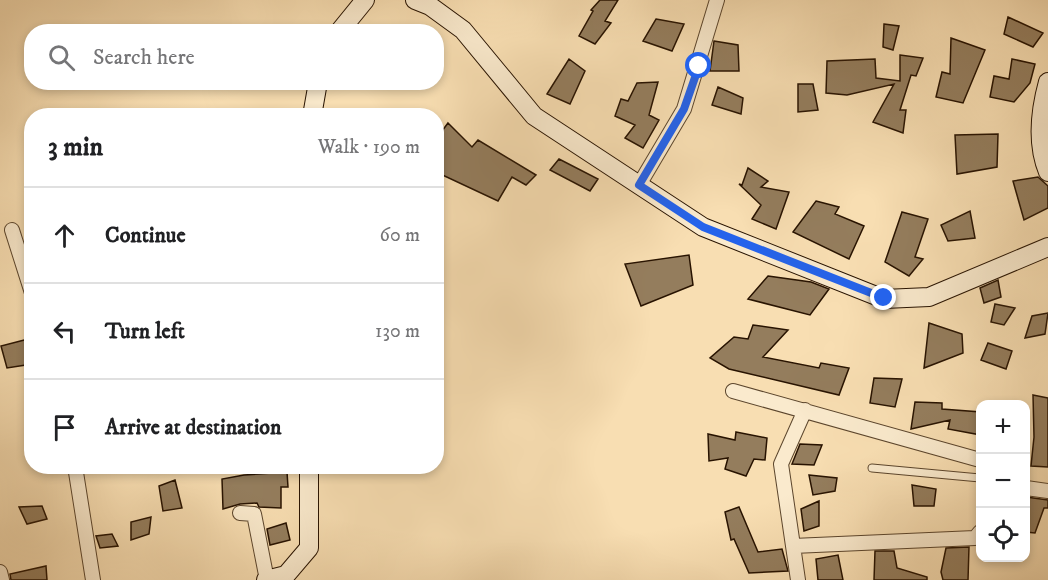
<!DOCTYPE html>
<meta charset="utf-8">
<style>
body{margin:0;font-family:"IM FELL DW Pica",serif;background:#f2f2f2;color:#202124}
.controls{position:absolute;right:18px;bottom:18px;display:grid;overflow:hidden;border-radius:12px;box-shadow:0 3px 9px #0003}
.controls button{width:54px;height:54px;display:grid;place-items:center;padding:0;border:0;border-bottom:2px solid #e0e0e0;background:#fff;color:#202124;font:30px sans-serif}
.stop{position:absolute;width:18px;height:18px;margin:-14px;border:4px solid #2563eb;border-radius:50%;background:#fff}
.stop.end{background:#2563eb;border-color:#fff;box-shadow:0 2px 6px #0008}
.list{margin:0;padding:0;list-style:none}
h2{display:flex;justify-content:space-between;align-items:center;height:78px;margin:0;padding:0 24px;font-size:26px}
h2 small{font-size:20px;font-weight:400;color:#757577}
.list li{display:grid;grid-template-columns:39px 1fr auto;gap:18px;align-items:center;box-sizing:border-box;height:96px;padding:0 24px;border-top:2px solid #e0e0e0}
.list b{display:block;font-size:22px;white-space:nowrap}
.list em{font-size:20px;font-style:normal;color:#757577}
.icon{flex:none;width:33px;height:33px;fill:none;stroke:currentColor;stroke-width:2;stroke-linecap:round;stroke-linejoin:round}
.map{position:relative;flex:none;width:1048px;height:580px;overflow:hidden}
.search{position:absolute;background:#fff;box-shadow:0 3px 9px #0003;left:24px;top:24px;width:420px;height:66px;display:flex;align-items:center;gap:15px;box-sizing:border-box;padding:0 21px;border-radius:24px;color:#757577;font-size:22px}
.panel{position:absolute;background:#fff;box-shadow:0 3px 9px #0003;left:24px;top:108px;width:420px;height:366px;border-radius:24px}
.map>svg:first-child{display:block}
</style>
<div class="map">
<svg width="1048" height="580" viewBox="0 0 1048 580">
<rect width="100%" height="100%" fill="#f8deb2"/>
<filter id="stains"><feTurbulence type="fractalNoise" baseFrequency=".00333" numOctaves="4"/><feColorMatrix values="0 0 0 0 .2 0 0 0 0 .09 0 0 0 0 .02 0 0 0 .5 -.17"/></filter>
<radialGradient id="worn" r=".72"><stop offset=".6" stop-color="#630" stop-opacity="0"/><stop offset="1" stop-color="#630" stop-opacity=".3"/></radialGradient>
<path fill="#947d5d" stroke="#281301" stroke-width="1.5" d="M600,0H618L605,21L611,23L595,44L579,36L593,11L591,10Z
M1008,17L1043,33L1033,47L1004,34Z
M656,19L684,24L672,51L643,41Z
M884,24L899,26L893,50L883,47Z
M951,38L985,50L963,103L936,97L942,72L950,74Z
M714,41L738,45L739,71H710Z
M900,55L923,58L916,76L911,75L900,110H906L903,133L873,122L894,84L847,95L826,93L827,61L875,59L876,78L900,81Z
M569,59L585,71L570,104L547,94Z
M1012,59L1035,64L1030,83L1014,102L990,97L994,76L1009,79Z
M658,82L649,115L659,120L643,148L625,138L635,125L615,116L621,99L628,101L637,83Z
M798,84H813L818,110L798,112Z
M718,87L743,98L741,114L712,105Z
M448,123L472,147L478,140L536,175L526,185L512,177L498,201L436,172V139Z
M998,134L997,167L957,174L955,135Z
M559,159L598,179L590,191L550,170Z
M748,168L768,181L761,187L789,192L776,229L752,219L761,205L739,184L742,185Z
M1038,177L1048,186V208L1024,220L1013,181Z
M816,201L839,207L835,214L864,226L849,259L793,232Z
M970,211L975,238L948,241L941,225Z
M902,212L928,219L915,257L923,259L909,276L885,262Z
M689,255L693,285L641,306L625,264Z
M768,276L811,282L829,289L810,315L748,299Z
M998,280L1001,297L984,303L980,288Z
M995,304L1015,308L1004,325L991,322Z
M1048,313L1045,334L1025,338L1032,316Z
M929,323L962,334L963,353L924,368Z
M753,325L788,330L763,357L819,368L821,363L849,368L839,395L729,369L710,358L734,337L748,339Z
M32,338V364L7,368L1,346Z
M988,343L1012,351L1006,369L981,360Z
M874,378L902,379L895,407L870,403Z
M1033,395L1048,398V467L1031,466L1034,437Z
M915,402L942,403V409L981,412V435L948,429L950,420L911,429Z
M736,432L767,438L765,460L754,459L746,476L725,469L728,458L709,461L708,434L735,440Z
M800,444L822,445L814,465L792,464Z
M287,472L288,487H281V508L259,507L257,503L240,504L223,509L222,479L244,475Z
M809,475L837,478L835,491L813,495Z
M175,480L182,508L163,511L159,486Z
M912,485L936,489L934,506H914Z
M1026,497L1048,500V508H1044L1035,533L1026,532Z
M819,501V526L804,531L801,509Z
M42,506L47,519L27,524L19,507Z
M739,507L758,552L782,549L788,571L749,573L734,539L731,540L725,512Z
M151,517L149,534L131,540V522Z
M286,523L290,540L270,545L267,529Z
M112,534L118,546L100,548L96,536Z
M969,547L968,580H943L941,572L946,548Z
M875,551H894L897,568L927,577V580H874Z
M838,555L843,580H818L816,559Z
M46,566L47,580H11L10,574Z"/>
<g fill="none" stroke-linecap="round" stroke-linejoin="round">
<defs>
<path id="lane" d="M872,468L980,478"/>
<path id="street" d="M639,185L684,109L717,0
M12,230L32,293
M733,391L980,460
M75,466L93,580
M1026,488L1048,491
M240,513L254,514L267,580
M793,546L975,538L980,532
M0,572L2,580
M798,580L781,464L805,410"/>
<path id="secondary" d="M415,0L430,6L463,30L534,116L703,227L884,299L929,297L1048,247
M339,32L365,0
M1048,82C1040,111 1036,143 1048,172
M312,116L318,82
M266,580L286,575L309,548V466"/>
</defs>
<use href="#lane" stroke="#5c462d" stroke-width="9"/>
<use href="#street" stroke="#5c462d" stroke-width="16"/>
<use href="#secondary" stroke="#281301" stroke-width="20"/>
<use href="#lane" stroke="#faeacd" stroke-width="7"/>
<use href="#street" stroke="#faeacd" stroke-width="14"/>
<use href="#secondary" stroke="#faeacd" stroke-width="18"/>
</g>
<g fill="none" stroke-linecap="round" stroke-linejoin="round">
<path stroke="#2563eb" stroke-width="8" d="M699,66L684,109L639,185L703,227L884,298"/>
</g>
<rect width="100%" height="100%" filter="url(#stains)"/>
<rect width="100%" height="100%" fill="url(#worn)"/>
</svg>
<div class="controls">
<button>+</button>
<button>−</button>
<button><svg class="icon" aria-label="locate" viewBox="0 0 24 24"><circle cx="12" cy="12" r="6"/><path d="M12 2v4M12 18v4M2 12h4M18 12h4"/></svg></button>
</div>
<div class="stop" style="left:699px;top:66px"></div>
<div class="stop end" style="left:884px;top:298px"></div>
<div class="search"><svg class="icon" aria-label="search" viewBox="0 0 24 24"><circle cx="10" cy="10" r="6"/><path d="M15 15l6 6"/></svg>Search here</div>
<section class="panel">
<h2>3 min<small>Walk · 190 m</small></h2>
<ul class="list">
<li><svg class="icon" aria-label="ahead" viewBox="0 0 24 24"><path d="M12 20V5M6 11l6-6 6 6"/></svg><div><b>Continue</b></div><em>60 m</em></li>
<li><svg class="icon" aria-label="left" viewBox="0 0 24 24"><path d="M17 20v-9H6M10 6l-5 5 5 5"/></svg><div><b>Turn left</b></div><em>130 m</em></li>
<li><svg class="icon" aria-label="arrive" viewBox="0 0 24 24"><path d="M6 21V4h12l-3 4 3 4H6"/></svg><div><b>Arrive at destination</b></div></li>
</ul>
</section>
</div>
